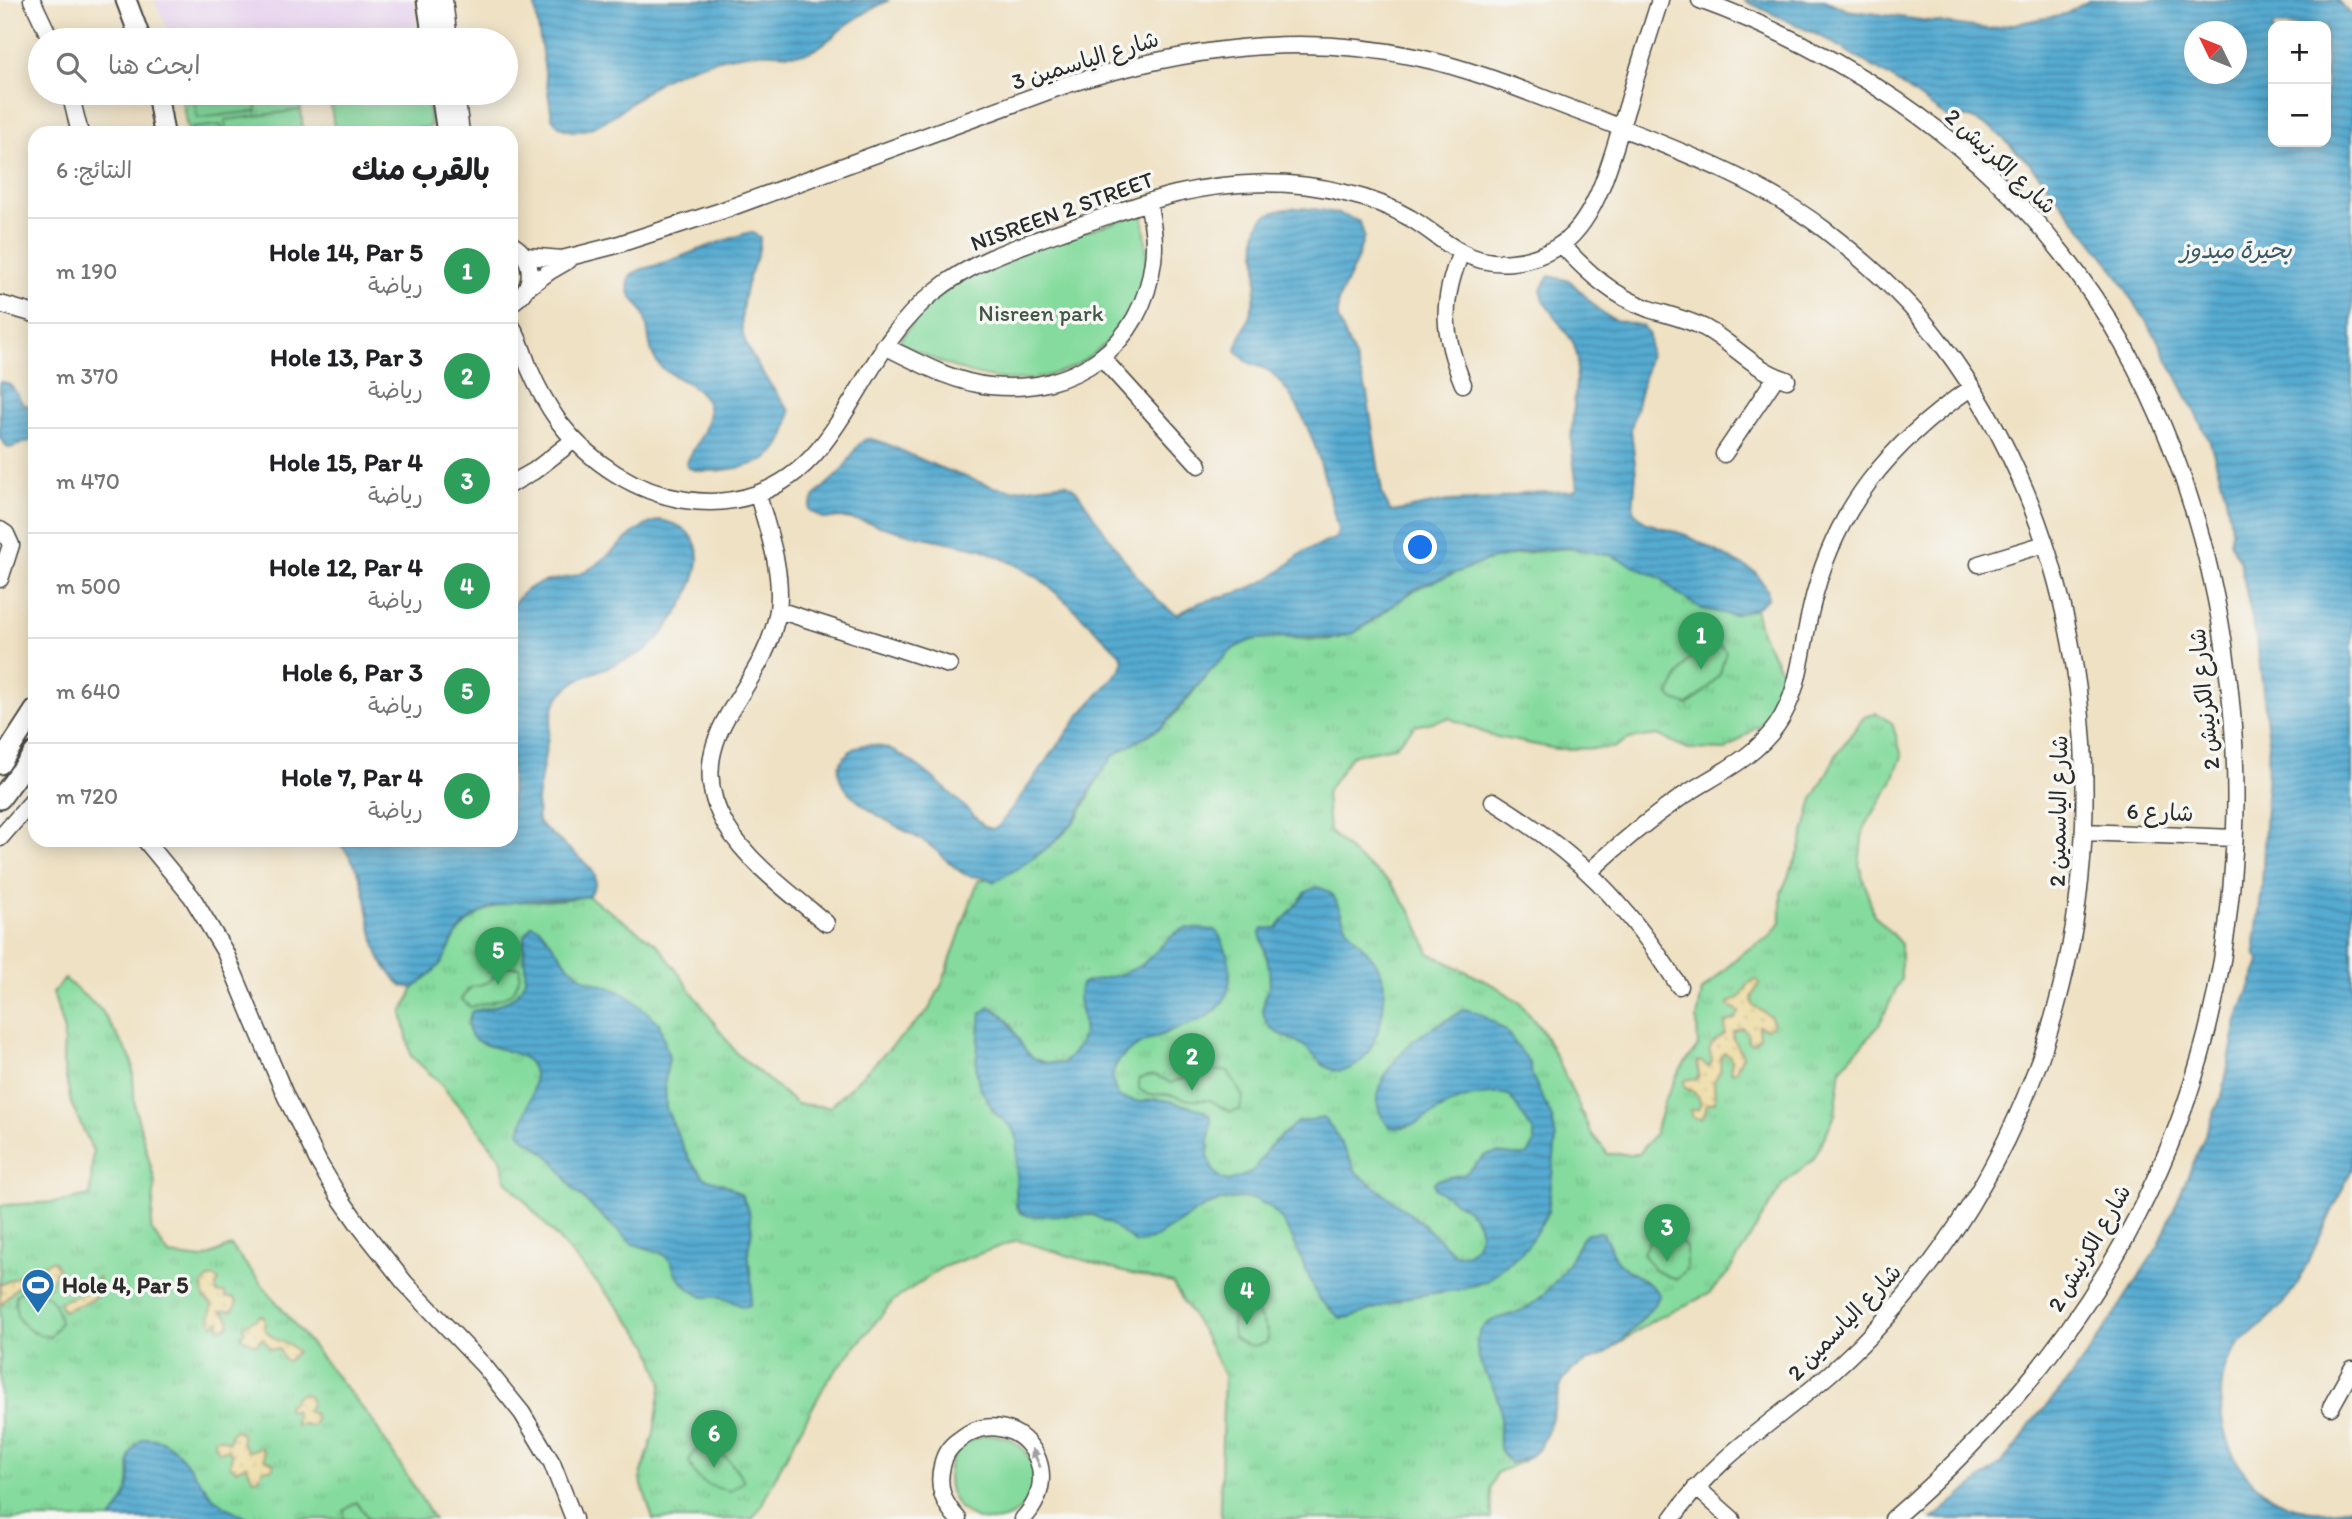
<!DOCTYPE html>
<html lang="ar">
<meta charset="utf-8">
<style>
body{margin:0;font-family:Itim,"Playpen Sans Arabic",sans-serif;background:#f6f6f6;color:#202124;direction:rtl}
.controls{position:absolute;right:21px;top:21px;display:grid;overflow:hidden;border-radius:14px;box-shadow:0 4px 18px #0003}
.controls button{width:63px;height:63px;display:grid;place-items:center;padding:0;border:0;border-bottom:2px solid #e0e0e0;background:#fff;color:#202124;font:35px sans-serif}
.compass{position:absolute;left:2184px;top:21px;width:63px;height:63px;border-radius:50%;background:#fff;box-shadow:0 4px 18px #0003;rotate:313deg}
.you{position:absolute;left:1421px;top:548px;width:24px;height:24px;margin:-18px;border:5px solid #fff;border-radius:50%;background:#1a73e8;box-shadow:0 0 0 10px #1a73e833}
.badge{display:grid;place-items:center;width:46px;height:46px;border-radius:50%;background:#d93025;color:#fff;font-size:23px;font-weight:700}
.pin{position:absolute;translate:-50% -58px;filter:drop-shadow(0 2px 4px #0008)}
.pin::after{content:'';position:absolute;top:37px;width:24px;height:21px;background:inherit;clip-path:polygon(0 0,100% 0,50% 100%)}
.list{margin:0;padding:0;list-style:none}
h2{display:flex;justify-content:space-between;align-items:center;height:91px;margin:0;padding:0 28px;font-size:30px}
h2 small{font-size:23px;font-weight:400;color:#757577}
.list li{display:grid;grid-template-columns:46px 1fr auto;gap:21px;align-items:center;box-sizing:border-box;height:105px;padding:0 28px;border-top:2px solid #e0e0e0}
.list b{display:block;font-size:26px;white-space:nowrap}
.list p{margin:0;font-size:23px;white-space:nowrap;color:#757577}
.list em{font-size:23px;font-style:normal;color:#757577}
.icon{flex:none;width:38px;height:38px;fill:none;stroke:currentColor;stroke-width:2;stroke-linecap:round;stroke-linejoin:round}
.map{position:relative;flex:none;width:2352px;height:1519px;overflow:hidden;direction:ltr}
.search{position:absolute;background:#fff;box-shadow:0 4px 18px #0003;left:28px;top:28px;width:490px;height:77px;display:flex;align-items:center;gap:18px;box-sizing:border-box;padding:0 24px;border-radius:38px;color:#757577;font-size:26px}
.panel{position:absolute;background:#fff;box-shadow:0 4px 18px #0003;left:28px;top:126px;width:490px;height:721px;border-radius:21px;direction:rtl}
.map>svg:first-child{display:block}
</style>
<div class="map">
<svg width="2352" height="1519" viewBox="0 0 2352 1519">
<defs>
<pattern id="grass-tufts" width="24" height="20" patternUnits="userSpaceOnUse" patternTransform="scale(1.75)"><rect width="24" height="20" fill="#85db9e"/><path d="M3 7l-1-3M5 7V3M7 7l1-3M15 17l-1-3M17 17v-4M19 17l1-3" fill="none" stroke="#73bc88"/></pattern>
<pattern id="sand-dots" width="8" height="8" patternUnits="userSpaceOnUse" patternTransform="scale(1.75)"><rect width="8" height="8" fill="#eeda9e"/><path d="M2 2h.1M6 6h.1" fill="none" stroke="#cb8" stroke-width="1.8" stroke-linecap="round"/></pattern>
<pattern id="water-rules" width="6" height="5" patternUnits="userSpaceOnUse" patternTransform="scale(1.75)"><rect width="6" height="5" fill="#55abd1"/><path d="M0 2.5h6" fill="none" stroke="#478baa"/></pattern>
</defs>
<rect width="100%" height="100%" fill="#f6f6f2"/>
<filter id="ink" filterUnits="userSpaceOnUse"><feTurbulence type="fractalNoise" baseFrequency=".0143" numOctaves="2"/><feDisplacementMap in="SourceGraphic" scale="14" xChannelSelector="R" yChannelSelector="G"/><feConvolveMatrix kernelMatrix="1 2 1 2 8 2 1 2 1" color-interpolation-filters="sRGB"/></filter>
<filter id="wash" filterUnits="userSpaceOnUse"><feTurbulence type="fractalNoise" baseFrequency=".00686" numOctaves="4" result="noise"/><feDisplacementMap in="SourceGraphic" scale="28" xChannelSelector="R" yChannelSelector="G"/><feGaussianBlur stdDeviation="1.57" result="paint"/><feColorMatrix in="noise" values="0 0 0 0 0 0 0 0 0 0 0 0 0 0 0 0 0 1.4 0 .05"/><feComposite in="paint" operator="in"/></filter>
<g filter="url(#wash)">
<rect width="100%" height="100%" fill="#efe1c3"/>
<path fill="#e7d2ef" d="M154,0H414L419,40H173Z"/>
<path fill="url(#grass-tufts)" stroke="#588364" stroke-width="2" d="M181,93H299L303,133H188Z
M1569,548L1610,555L1638,566L1662,579L1679,595L1731,615L1755,609L1761,633L1785,678L1783,694L1770,717L1726,750L1688,749L1658,735L1629,739L1613,748L1556,749L1492,736L1449,718L1415,726L1394,747L1352,755L1326,793L1329,831L1355,856L1391,883L1415,918L1429,953L1497,987L1520,1003L1541,1029L1558,1060L1591,1133L1608,1154H1639L1655,1133L1664,1102L1680,1070L1698,1046L1697,1019L1702,991L1742,953L1769,937L1781,922V893L1799,852L1813,799L1838,752L1864,717L1876,713L1892,723L1902,756L1892,782L1863,830L1859,864L1874,915L1901,944V979L1878,1027L1841,1068L1835,1115L1813,1160L1783,1184L1729,1272L1709,1294L1652,1321L1609,1351L1574,1368L1562,1381L1548,1431L1539,1449L1524,1461L1496,1473L1491,1487L1492,1519H1222L1220,1506L1224,1375L1203,1333L1172,1283L1123,1272L1017,1240L943,1267L893,1301L827,1381L783,1462L759,1510L752,1519H653L640,1479L654,1433L662,1382L649,1345L616,1304L505,1179L502,1161L474,1124L437,1080L411,1056L402,1013L414,988L441,962L459,930L473,917L488,908L510,902L561,900L588,896L658,945L737,1054L797,1104L830,1107L928,1011L942,984L978,881C1020,871 1061,846 1083,808C1093,791 1098,772 1112,757C1124,745 1151,737 1165,724C1190,701 1206,670 1233,649C1265,625 1307,647 1342,637C1370,629 1391,603 1417,589C1463,562 1517,552 1569,548Z
M65,979L102,1011L132,1060L135,1108L155,1182L151,1229L169,1255L202,1259L231,1246L372,1420L434,1519H0V1207L3,1205L60,1202L90,1196L93,1151L71,1103L63,1062L64,1032L53,992Z"/>
<path fill="url(#sand-dots)" stroke="#8c8264" stroke-width="2" d="M1756,979L1759,983L1752,998L1753,1005L1771,1017L1772,1025L1767,1029L1758,1026L1759,1038L1751,1044L1748,1041L1747,1032L1743,1028L1734,1031L1733,1038L1743,1055L1736,1071L1732,1072L1730,1070L1732,1061L1729,1055L1724,1053L1721,1057L1720,1072L1714,1081L1715,1102L1707,1104L1705,1113L1700,1119L1692,1117L1690,1110L1698,1109L1701,1104L1695,1092L1685,1088L1684,1081L1687,1079L1695,1080L1699,1076L1697,1061L1702,1062L1708,1067C1718,1057 1705,1056 1711,1046C1714,1041 1721,1038 1725,1034V1023L1735,1019L1739,1013L1736,1009L1729,1007V1003L1741,997L1749,983Z
M53,1260L58,1268L49,1286C26,1272 14,1289 0,1306V1285Z
M98,1277C104,1303 82,1303 63,1311L59,1302L89,1291Z
M209,1278L213,1277L219,1281L216,1286L217,1293H225L226,1298H233L237,1302L233,1310L222,1311L230,1319L229,1325L225,1328H219L220,1321L213,1325L210,1320L212,1305L204,1298L203,1284Z
M260,1315L264,1317L265,1330L275,1339L290,1345L297,1352L288,1361L284,1360L279,1349H270L263,1338L260,1339L257,1345L242,1338L241,1335L245,1331L243,1327C248,1320 256,1322 260,1315Z
M303,1393C314,1396 312,1404 307,1411L314,1414L316,1420L312,1426L303,1424L296,1425L295,1419L296,1411L287,1410V1405L293,1403L295,1397Z
M236,1430L242,1434V1442L248,1451L261,1448L264,1451V1459L274,1463L272,1469H263L259,1478L253,1479L246,1465L236,1470L230,1465L232,1455L228,1449L219,1452L214,1439L219,1437L229,1442L232,1432Z"/>
<path fill="#85db9e" stroke="#588364" stroke-width="2" d="M194,93H255L257,111L197,118Z
M329,93H426L431,127L383,133H335Z
M301,110L303,133H226L225,120Z
M221,125L222,133H193L192,128Z
M1142,213C1147,241 1150,269 1140,297C1137,305 1130,312 1126,319C1098,361 1053,384 1003,379C965,376 932,358 898,342C909,327 920,313 933,301C986,255 1076,236 1142,213Z
M1713,640L1726,651L1720,674L1706,690L1688,705L1674,700L1669,695C1683,667 1685,656 1713,640Z
M505,966L520,967C520,1001 495,1000 470,1007L461,999L470,988L488,982Z
M1204,1071H1228L1243,1097L1240,1110L1230,1112L1210,1100H1190L1166,1094L1149,1095L1139,1089V1079C1153,1073 1158,1075 1170,1083Z
M1670,1231L1686,1247V1270L1676,1280L1654,1270L1643,1253L1653,1234Z
M24,1289C47,1289 57,1302 60,1323L50,1337C26,1333 12,1321 16,1295Z
M1247,1303L1251,1304C1257,1317 1273,1330 1266,1343C1252,1348 1244,1345 1233,1337C1230,1322 1232,1308 1247,1303Z
M948 1478a43 43 0 1 1 86 0a43 43 0 1 1-86 0Z
M699,1446C721,1450 733,1462 744,1481L730,1491C708,1486 696,1484 689,1460Z
M356,1502L369,1519H344V1511Z"/>
<path fill="url(#water-rules)" stroke="#406b7e" stroke-width="2" fill-rule="evenodd" d="M534,0H889C875,7 861,15 848,24C836,33 823,47 809,52C795,57 771,51 756,53C724,56 687,66 659,82C633,98 578,157 552,118Z
M1743,0H1825L1847,10L1989,29L2065,14L2090,0H2337L2352,15V1169L2299,1281C2290,1296 2279,1309 2265,1321C2252,1333 2237,1343 2229,1359C2222,1372 2221,1387 2221,1401C2221,1449 2248,1492 2294,1507C2313,1514 2332,1511 2352,1508V1519H1932L2001,1463L2020,1442L2030,1424L2064,1386L2095,1344L2159,1245L2223,1092L2237,1020L2260,962L2256,955L2255,943L2262,887L2269,741L2257,642L2240,562L2230,542L2232,530L2225,493L2210,442L2156,337L2110,264L2031,165L1993,129L1970,118H1948L1890,77L1826,39ZM2273,26H2326V142H2273ZM2194,32H2236V74H2194Z
M1298,208C1321,209 1338,212 1360,222L1364,236L1357,260L1338,301V319L1355,358L1367,393L1382,492L1388,508L1392,512L1447,501L1497,499L1524,493L1573,491L1577,488L1571,441L1578,359L1573,342L1544,302L1541,289L1549,276L1570,281L1603,314L1615,320L1643,326L1649,335L1650,354L1631,429L1636,473L1633,511L1647,523L1686,535L1755,572L1767,589L1768,598L1755,609L1731,615L1702,609L1679,595L1662,579L1610,555L1569,548L1527,551L1486,561L1417,588L1354,633L1336,638L1277,637L1251,640L1234,648L1210,671L1164,725L1113,756L1097,779L1073,823L1052,844L1020,867L994,882C984,874 973,879 964,874C950,865 940,852 926,843C904,828 807,788 849,752C886,720 961,804 985,827L993,829L999,826L1080,715L1121,669L1123,662L1121,655L1070,605L1040,579L1014,564L982,549L908,534L862,521L839,517L825,519L809,510C813,491 832,483 843,468C854,456 851,449 867,438L882,442L936,466L993,487L1012,490L1066,483L1076,490C1095,516 1151,607 1178,614L1201,602L1240,592L1263,582L1282,570L1303,552L1336,538L1338,530C1324,476 1313,414 1272,373C1264,366 1256,367 1248,362C1243,359 1240,354 1236,350C1238,340 1242,334 1246,325C1253,309 1257,289 1257,272C1258,257 1251,233 1262,219C1271,210 1286,209 1298,208Z
M751,232L760,237C761,254 751,268 747,284C743,299 739,323 744,338C751,360 776,393 790,411C785,456 765,465 724,470C711,471 699,473 687,467V462C699,436 726,409 692,386C682,379 669,375 660,366C647,352 650,331 644,315C637,298 624,299 630,276C639,268 649,268 661,264C691,253 720,241 751,232Z
M0,382C13,382 16,394 23,404L30,406L35,402V440C25,440 18,447 8,448L0,438Z
M661,520C671,523 682,525 689,534C716,561 675,622 654,643C627,670 561,668 552,714L537,800L538,822C549,834 592,864 595,876C597,885 593,890 588,896C543,903 493,892 461,929C452,939 449,951 442,962C435,972 423,980 414,988L402,986C394,977 384,968 379,956C362,911 373,876 336,840H511V607C516,601 522,592 529,588C547,577 569,581 586,571C617,555 626,528 661,520Z
M1317,887C1340,893 1337,909 1347,927C1358,945 1378,957 1383,979C1389,1007 1373,1078 1334,1070C1321,1068 1315,1054 1305,1047C1293,1037 1274,1037 1266,1021C1259,1009 1266,998 1269,986C1272,968 1264,950 1260,933L1263,929L1277,928L1306,892Z
M532,925L540,928L570,967L585,979L619,991L632,999L659,1023L669,1058L665,1080L666,1108L684,1149L691,1162L705,1178L724,1184L741,1194L749,1211L752,1231L748,1250L752,1286L750,1305L744,1307L721,1297H703L688,1288L676,1275L671,1261L661,1253L631,1243L573,1189L555,1162L538,1147L526,1140L520,1133C523,1115 536,1093 534,1075C531,1036 450,1061 472,1011C491,1009 522,1000 525,978C528,957 515,943 532,925Z
M1186,928L1216,930C1233,956 1239,997 1208,1016C1182,1032 1085,1047 1120,1098L1141,1102L1155,1099L1170,1101L1203,1110L1211,1117L1208,1156L1213,1170L1220,1178L1228,1181L1241,1177L1254,1170L1268,1148L1297,1122L1323,1118L1334,1130L1357,1173L1422,1223L1454,1254C1465,1255 1472,1253 1477,1243C1491,1214 1450,1202 1435,1188L1434,1182L1440,1179L1465,1174L1486,1155L1498,1153L1521,1156L1528,1154L1534,1144V1133L1509,1095C1493,1091 1466,1097 1450,1104C1428,1115 1414,1131 1389,1127C1384,1120 1378,1112 1377,1102C1375,1083 1403,1048 1417,1038C1432,1027 1450,1019 1465,1009L1481,1014L1505,1030L1530,1063L1532,1076L1552,1117L1556,1139L1548,1213L1527,1247L1487,1281L1462,1289L1409,1297L1351,1317L1340,1318L1318,1298L1294,1242L1282,1220L1271,1208L1255,1199L1240,1198L1218,1201L1199,1210L1152,1240L1136,1243L1109,1223L1093,1215L1028,1216L1020,1213L1016,1204L1017,1137L1012,1128L995,1113L979,1086L976,1068L981,1013L990,1007C1027,1022 1009,1068 1064,1063C1070,1056 1078,1049 1081,1040C1089,1022 1074,1003 1081,984C1101,977 1121,977 1139,966C1158,955 1165,935 1186,928Z
M1601,1232C1611,1242 1610,1254 1618,1262C1631,1276 1650,1280 1660,1295C1650,1313 1626,1339 1609,1351C1594,1361 1575,1363 1564,1379C1560,1385 1559,1393 1557,1399C1548,1429 1545,1458 1510,1463C1490,1444 1503,1431 1500,1408C1498,1387 1475,1367 1477,1342C1479,1314 1513,1319 1531,1305C1545,1295 1558,1279 1567,1265C1574,1253 1578,1243 1587,1233Z
M144,1438C178,1436 192,1475 212,1496C222,1506 236,1512 249,1519H111C118,1510 125,1500 128,1489C134,1467 120,1455 144,1438Z"/>
</g>
<g filter="url(#ink)">
<g fill="none" stroke-linecap="round" stroke-linejoin="round">
<defs>
<path id="minor" d="M32,0L51,40
M444,0L449,40
M1700,0C1840,51 1969,135 2062,253C2242,482 2280,834 2185,1105C2126,1272 2026,1404 1893,1519
M70,93L80,133
M456,93L461,133
M511,244C536,258 536,289 511,303
M1562,245C1587,272 1613,296 1649,309C1668,315 1687,319 1705,328C1734,344 1754,370 1787,380
M1461,253C1440,302 1443,335 1463,384
M526,256L562,259L613,246L721,211L1065,85C1183,49 1298,31 1420,58C1481,71 1538,97 1596,118C1675,149 1757,178 1825,230C1868,263 1909,300 1941,343C2081,527 2117,788 2056,1008C2018,1145 1940,1275 1834,1370C1779,1419 1714,1457 1672,1519
M528,287L550,271L569,260
M0,304L35,314
M511,325C520,339 523,353 529,368C537,387 547,405 559,422C622,505 746,538 819,449C861,398 879,337 933,293C975,258 1029,243 1080,225C1111,215 1143,202 1176,194C1230,181 1290,179 1345,193C1367,198 1390,206 1410,218C1428,228 1443,243 1461,252C1492,269 1529,264 1557,247C1599,223 1614,147 1628,104C1638,69 1649,35 1660,0
M884,346C918,362 952,382 990,386C1074,395 1143,346 1153,261C1156,241 1152,221 1148,202
M1102,358L1199,465
M1724,454L1776,377
M511,484L534,471L574,440
M758,495C768,531 783,571 778,610C772,650 748,681 728,715C672,811 762,869 826,923
M0,530L6,534L11,545L0,579
M1979,564L2045,544
M778,610L949,665
M1493,801C1577,853 1626,902 1679,986
M2084,832L2234,838
M0,838L35,798
M145,840L192,897L225,952L286,1097L319,1163L338,1195L359,1225L405,1283L484,1366L522,1413L552,1463L574,1519
M1589,872C1618,845 1648,820 1680,798C1714,775 1753,760 1777,725C1801,690 1801,649 1811,609C1833,510 1890,443 1972,387
M2331,1407L2352,1369
M1696,1487L1732,1519
M958,1519C943,1503 937,1487 942,1466C944,1455 950,1446 959,1440C1008,1399 1073,1465 1023,1519"/>
<path id="major" d="M126,0L141,40
M427,0L433,40
M157,93L164,133
M441,93L447,133
M0,764L35,710
M0,799L35,752"/>
</defs>
<use href="#minor" stroke="#484642" stroke-width="19"/>
<use href="#major" stroke="#484642" stroke-width="23"/>
<use href="#minor" stroke="#fff" stroke-width="16"/>
<use href="#major" stroke="#fff" stroke-width="19"/>
</g>
<defs><path id="oneway-solid" d="M-6-.8H1V-3.2L6.5 0L1 3.2V.8H-6Z" transform="scale(1.75)"/></defs>
<use fill="#a0a0a0" href="#oneway-solid" transform="translate(1036 1458) rotate(-115)"/>
</g>
<defs>
<symbol id="stadium-pin" viewBox="-11 -11 22 30"><path d="M0 17L-7.5 6A9.5 9.5 0 1 1 7.5 6Z" fill="#1f6fb2" stroke="#f6f6f2"/><path d="M0-5a6.5 5 0 1 0 0 10a6.5 5 0 1 0 0-10ZM-3.5-1.8h7v3.6h-7Z" fill="#fff"/></symbol>
</defs>
<g fill-rule="evenodd">
<use href="#stadium-pin" x="19" y="1266" width="38" height="52"/>
</g>
<g text-anchor="middle" stroke-width="7" stroke-linejoin="round" paint-order="stroke">
<g font-size="23" fill="#2b2b2b" stroke="#f6f6f2">
<text transform="translate(1085 60) rotate(-17)" y="8">شارع الياسمين 3</text>
<text transform="translate(2001 161) rotate(43)" y="8">شارع الكرنيش 2</text>
<text transform="translate(1062 211) rotate(-20)" y="8">NISREEN 2 STREET</text>
<text transform="translate(2204 699) rotate(-96)" y="8">شارع الكرنيش 2</text>
<text transform="translate(2058 811) rotate(-89)" y="8">شارع الياسمين 2</text>
<text transform="translate(2160 812) rotate(2)" y="8">شارع 6</text>
<text transform="translate(2089 1248) rotate(-60)" y="8">شارع الكرنيش 2</text>
<text transform="translate(1844 1322) rotate(-46)" y="8">شارع الياسمين 2</text>
</g>
<g font-size="23" fill="#425748" stroke="#f6f6f2">
<text x="1041" y="321">Nisreen park</text>
</g>
<g font-size="23" font-weight="bold" fill="#2b2b2b" stroke="#f6f6f2" text-anchor="start">
<text x="62" y="1293">Hole 4, Par 5</text>
</g>
<g font-size="24" font-style="italic" fill="#3a5865" stroke="#f6f6f2">
<text x="2236" y="258">بحيرة ميدوز</text>
</g>
</g>
</svg>
<div class="controls">
<button>+</button>
<button>−</button>
</div>
<svg class="compass" viewBox="-18 -18 36 36"><path d="M0-13l5 13h-10z" fill="#e53935"/><path d="M0 13l5-13h-10z" fill="#757577"/></svg>
<div class="you"></div>
<div class="pin badge" style="left:1701px;top:670px;background:#2e9e5b">1</div>
<div class="pin badge" style="left:1192px;top:1091px;background:#2e9e5b">2</div>
<div class="pin badge" style="left:1667px;top:1262px;background:#2e9e5b">3</div>
<div class="pin badge" style="left:1247px;top:1325px;background:#2e9e5b">4</div>
<div class="pin badge" style="left:498px;top:985px;background:#2e9e5b">5</div>
<div class="pin badge" style="left:714px;top:1468px;background:#2e9e5b">6</div>
<div class="search"><svg class="icon" aria-label="search" viewBox="0 0 24 24"><circle cx="10" cy="10" r="6"/><path d="M15 15l6 6"/></svg>ابحث هنا</div>
<section class="panel">
<h2>بالقرب منك<small>النتائج: 6</small></h2>
<ul class="list">
<li><span class="badge" style="background:#2e9e5b">1</span><div><b>Hole 14, Par 5</b><p>رياضة</p></div><em>190 m</em></li>
<li><span class="badge" style="background:#2e9e5b">2</span><div><b>Hole 13, Par 3</b><p>رياضة</p></div><em>370 m</em></li>
<li><span class="badge" style="background:#2e9e5b">3</span><div><b>Hole 15, Par 4</b><p>رياضة</p></div><em>470 m</em></li>
<li><span class="badge" style="background:#2e9e5b">4</span><div><b>Hole 12, Par 4</b><p>رياضة</p></div><em>500 m</em></li>
<li><span class="badge" style="background:#2e9e5b">5</span><div><b>Hole 6, Par 3</b><p>رياضة</p></div><em>640 m</em></li>
<li><span class="badge" style="background:#2e9e5b">6</span><div><b>Hole 7, Par 4</b><p>رياضة</p></div><em>720 m</em></li>
</ul>
</section>
</div>
